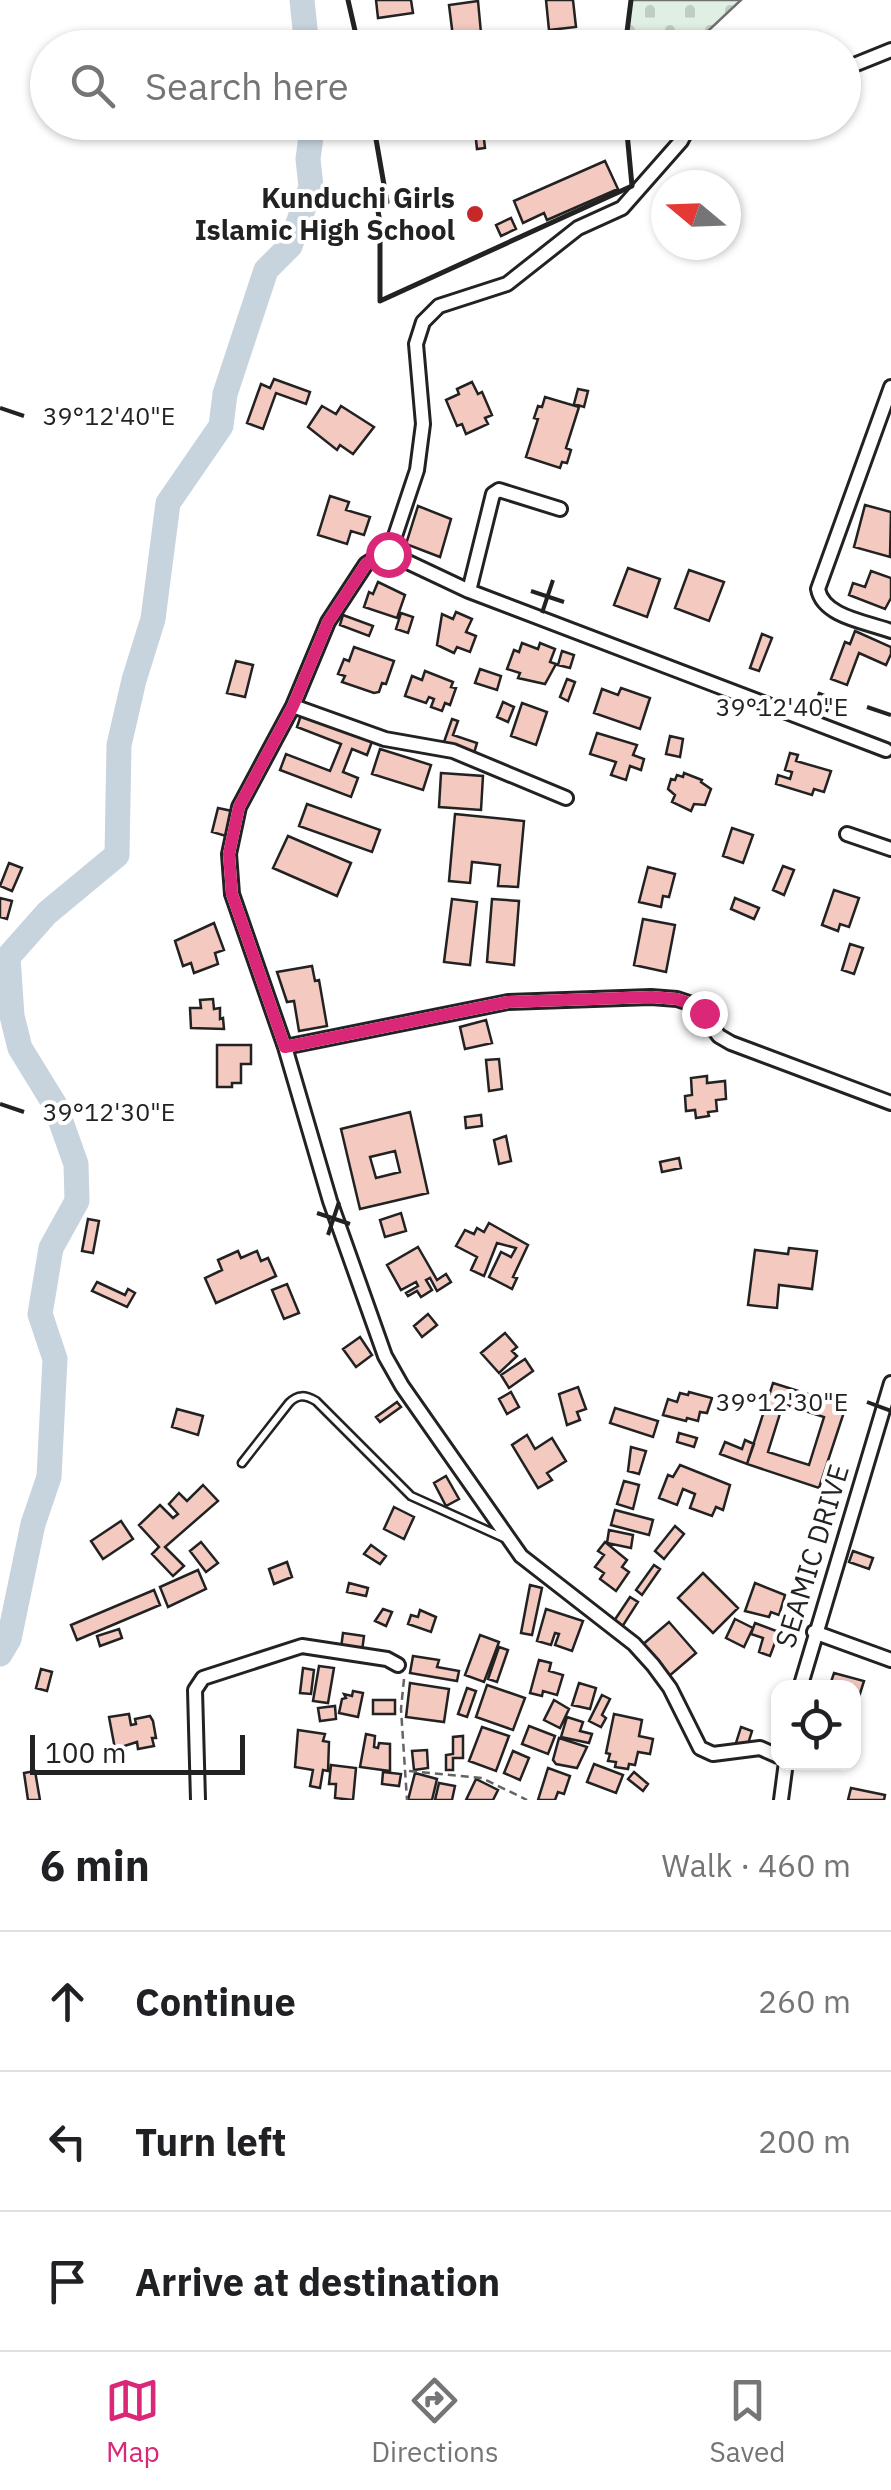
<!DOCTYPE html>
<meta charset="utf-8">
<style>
body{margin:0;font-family:"IBM Plex Sans",sans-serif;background:#f6f6f6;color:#202124}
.controls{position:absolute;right:30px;bottom:30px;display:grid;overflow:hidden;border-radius:20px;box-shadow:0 2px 8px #0004}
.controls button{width:90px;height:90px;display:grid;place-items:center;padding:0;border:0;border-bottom:2px solid #e0e0e0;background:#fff;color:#202124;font:50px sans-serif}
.compass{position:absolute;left:651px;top:170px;width:90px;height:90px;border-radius:50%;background:#fff;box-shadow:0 2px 8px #0004;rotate:289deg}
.scale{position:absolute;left:30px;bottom:25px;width:215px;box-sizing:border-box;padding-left:10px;border:5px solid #222;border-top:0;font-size:28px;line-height:35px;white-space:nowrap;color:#222;-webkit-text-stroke:8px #fff;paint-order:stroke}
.stop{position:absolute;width:30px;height:30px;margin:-22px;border:8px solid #db2777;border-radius:50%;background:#fff}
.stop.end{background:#db2777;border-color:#fff;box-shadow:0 2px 10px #0008}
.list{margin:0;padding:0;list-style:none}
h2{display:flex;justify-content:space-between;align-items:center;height:130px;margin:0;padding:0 40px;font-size:42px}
h2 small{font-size:32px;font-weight:400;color:#757577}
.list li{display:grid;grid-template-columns:65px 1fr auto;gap:30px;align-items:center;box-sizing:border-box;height:140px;padding:0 40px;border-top:2px solid #e0e0e0}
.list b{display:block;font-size:38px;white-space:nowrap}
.list em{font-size:32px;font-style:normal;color:#757577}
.icon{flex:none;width:55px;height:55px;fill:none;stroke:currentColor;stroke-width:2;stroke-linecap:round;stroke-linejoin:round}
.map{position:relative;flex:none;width:891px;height:1800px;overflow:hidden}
.search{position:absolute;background:#fff;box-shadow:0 2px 8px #0004;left:30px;right:30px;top:30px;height:110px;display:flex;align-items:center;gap:25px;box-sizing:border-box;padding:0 35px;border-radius:55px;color:#757577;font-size:38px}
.sheet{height:550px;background:#fff}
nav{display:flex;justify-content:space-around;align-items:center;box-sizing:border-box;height:140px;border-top:2px solid #e0e0e0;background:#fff;font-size:28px;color:#757577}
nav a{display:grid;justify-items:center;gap:5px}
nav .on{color:#db2777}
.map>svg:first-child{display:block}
</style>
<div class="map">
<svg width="891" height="1800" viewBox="0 0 891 1800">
<defs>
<pattern id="cemetery-stones" width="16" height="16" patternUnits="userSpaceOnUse" patternTransform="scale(2.5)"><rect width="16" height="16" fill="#e0efe3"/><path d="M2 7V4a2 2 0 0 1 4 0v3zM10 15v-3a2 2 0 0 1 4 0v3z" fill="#c0cdc2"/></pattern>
</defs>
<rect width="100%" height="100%" fill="#fff"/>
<path fill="url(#cemetery-stones)" stroke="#6f6f6f" stroke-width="2.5" d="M631,0H741L691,47H625Z"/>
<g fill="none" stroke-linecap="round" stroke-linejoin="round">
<path stroke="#c7d3dd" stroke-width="25" d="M302,0L307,48
M0,1654L9,1639L33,1524L49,1477L55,1359L40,1314L51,1248L77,1201L76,1164L55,1105L20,1048L12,1016L8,957L47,913L117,855L119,745L134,680L153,619L168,503L221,426L225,394L266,270L290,246L311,187L308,159L313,122"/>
</g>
<path fill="#f3c9c0" stroke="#222" stroke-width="2.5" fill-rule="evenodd" d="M376,0H411L413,13L378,18Z
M546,0H573L576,27L549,30Z
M478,1L481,33L453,37L449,5Z
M551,33L552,48H489L488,40Z
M396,122H424L425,132L399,137Z
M474,122H482L485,148L477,149Z
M605,161L618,189L547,220L544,213L523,223L514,201Z
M511,218L516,229L501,236L496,225Z
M274,379L310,392L306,404L276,393L263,429L247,423L261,384L270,388Z
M472,382L478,394L482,392L492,415L485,418L488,424L466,434L462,424L457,426L446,400L459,394L457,389Z
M578,389L588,391L584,407L574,404Z
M545,397L579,407L566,448L571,450L567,463L562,462L560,468L526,457L538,419L534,418L538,406L542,407Z
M322,406L336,414L341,406L374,427L353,454L340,445L337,450L308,427Z
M330,496L349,502L346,510L370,517L364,535L351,531L347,544L318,535Z
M865,505L891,512L890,557L854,547Z
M418,506L451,519L440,557L406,544Z
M628,568L660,579L647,617L614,605Z
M689,570L724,582L709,621L675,608Z
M871,571L891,578V598L885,609L849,595L853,583L865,587Z
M378,582L405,595L397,618L364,607L369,592L373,594Z
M456,612L472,619L466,632L476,636L470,652L457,647L454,653L437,645L442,614L453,619Z
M401,613L413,617L408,633L396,629Z
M343,615L373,626L369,636L340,625Z
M855,631L891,647V654L886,665L859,653L847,685L831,679L845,642L850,644Z
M762,634L772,638L759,671L750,668Z
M522,643L538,649L540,643L555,649L550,662L556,664L545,684L518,678L520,673L507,669L514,650L519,652Z
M354,647L394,661L386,684L382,683L379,692L374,693L342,682L345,676L338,674L344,659L349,661Z
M562,651L574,655L570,668L558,665Z
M236,661L253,665L245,697L227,693Z
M480,669L501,676L497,690L475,683Z
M425,671L453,682L451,687L456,688L450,705L445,703L442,711L431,707L434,699L429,697L426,703L405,696L412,676L422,680Z
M567,679L575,682L568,701L560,697Z
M621,688L650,698L640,729L594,713L602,689L618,695Z
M819,693L832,698L827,711L814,706Z
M503,702L514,707L508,722L497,717Z
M522,703L547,712L536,745L511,736Z
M302,712L373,739L367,755L352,749L343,772L358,778L351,797L280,770L286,754L330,771L341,744L297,727Z
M452,719L458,721L453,735L477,743L474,753L444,742Z
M597,733L637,745L633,755L644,759L641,770L630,766L626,780L611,775L616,762L590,754Z
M670,736L683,739L680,757L666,754Z
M380,749L431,765L423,790L372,774Z
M790,753L798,755L796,761L831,771L824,792L814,789L812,795L776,784L778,775L790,779L792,772L785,770Z
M441,773L483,776L481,810L439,807Z
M684,773L702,780L701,782L711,789L705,805L694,804L691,811L672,802L675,795L668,789L671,779L675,780L677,775L683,777Z
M307,804L380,830L372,852L299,826Z
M218,808L232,811L226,836L212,832Z
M455,814L524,821L518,887L498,886L500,865L472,862L470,883L449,881Z
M732,828L753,835L743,863L723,856Z
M288,836L351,863L337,896L273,868Z
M9,863L22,868L12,891L0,886Z
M783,866L794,870L784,895L773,890Z
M648,867L675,874L669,897L663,896L661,907L639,902Z
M834,890L859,898L849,927L840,924L838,931L822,925Z
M0,898L12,901L7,919L0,917Z
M735,898L759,908L754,919L731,909Z
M452,899L477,902L470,965L444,962Z
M492,899L519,901L514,965L487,962Z
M643,919L675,925L666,972L634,965Z
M214,923L224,950L215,953L218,964L194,973L191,963L183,966L175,941Z
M850,944L863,948L854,974L842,970Z
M312,966L315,981L319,980L327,1026L299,1031L294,1001L287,1002L277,972Z
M213,999L214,1009L220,1008V1019L223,1018L224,1029L191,1028L190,1008H201L200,1000Z
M486,1020L492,1043L465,1049L460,1027Z
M217,1045H251V1064H241V1083H232V1087H217Z
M499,1059L502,1089L489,1091L486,1060Z
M707,1076V1083L725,1081L726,1099L716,1100L717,1111L708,1112L709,1116L696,1118L695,1110L686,1111L685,1096L692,1095L691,1078Z
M410,1112L428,1193L360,1209L341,1129ZM395,1151L400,1172L376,1178L370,1157Z
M481,1115L482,1126L466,1128L465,1117Z
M506,1136L511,1161L499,1164L494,1140Z
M679,1158L681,1168L662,1172L660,1162Z
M401,1213L406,1231L385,1237L380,1220Z
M88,1219L99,1221L93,1253L82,1251Z
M489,1223L528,1245L513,1277L517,1278L512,1289L489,1277L501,1252L511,1257L516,1248L497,1243L484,1276L471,1270L477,1257L456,1246L465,1230L474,1234L477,1228L484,1232Z
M418,1247L437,1280L446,1274L451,1282L437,1291L430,1278L426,1280L432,1290L421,1297L417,1291L408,1296L406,1293L418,1286L416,1282L401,1290L387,1265Z
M789,1248L817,1251L812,1289L779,1285L777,1308L748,1305L755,1250L788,1254Z
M238,1251L241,1258L257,1251L261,1261L268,1258L276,1276L216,1303L205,1278L222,1270L218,1260Z
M97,1282L125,1295L128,1289L135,1293L127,1307L92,1291Z
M287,1284L299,1313L284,1319L272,1290Z
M428,1314L437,1325L422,1337L414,1326Z
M505,1333L517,1347L512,1351L517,1356L499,1373L481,1353Z
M360,1337L372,1355L356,1367L343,1349Z
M525,1359L533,1371L509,1388L501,1375Z
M773,1383L846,1406L819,1488L747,1464ZM783,1404L824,1417L809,1465L768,1452Z
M578,1387L586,1409L577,1412L580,1420L567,1425L559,1394Z
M511,1392L519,1407L507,1414L499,1399Z
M689,1392L712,1398L707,1413L700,1412L698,1421L687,1418L686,1421L663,1415L668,1399L677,1402L680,1393L688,1395Z
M397,1402L401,1407L380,1422L376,1417Z
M615,1408L658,1421L653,1437L610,1423Z
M177,1409L203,1416L198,1435L172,1427Z
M679,1433L697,1438L694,1447L677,1442Z
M527,1435L535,1449L552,1438L566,1461L547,1473L552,1480L538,1488L512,1445Z
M745,1440L754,1444L747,1464L720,1454L725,1442L742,1449Z
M631,1447L646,1451L639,1474L628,1471Z
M680,1465L730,1485L723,1510L716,1507L712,1516L690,1508L695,1494L683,1489L677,1505L659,1498L668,1475L673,1477Z
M446,1476L459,1499L446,1506L434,1483Z
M624,1481L639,1485L633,1509L617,1504Z
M203,1485L218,1501L165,1547L184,1566L173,1576L152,1554L159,1547L139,1525L160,1505L173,1518L178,1514L169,1504L179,1493L187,1501Z
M394,1507L414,1517L404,1539L384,1529Z
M615,1510L653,1520L649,1535L611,1525Z
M121,1521L133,1539L103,1559L91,1541Z
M675,1526L684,1534L664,1559L655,1551Z
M609,1530L633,1535L631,1548L607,1543Z
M201,1542L218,1563L206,1572L190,1551Z
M605,1542L627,1560L622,1567L629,1572L616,1591L600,1579L604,1573L595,1567L604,1555L598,1551Z
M371,1545L386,1556L380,1564L364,1554Z
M853,1551L873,1558L869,1569L849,1562Z
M287,1562L292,1577L274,1584L269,1569Z
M654,1565L660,1569L642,1595L636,1590Z
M198,1570L206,1589L168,1607L160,1587Z
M703,1573L738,1608L713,1633L678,1598Z
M349,1583L368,1588L366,1596L347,1592Z
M755,1583L785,1595L779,1615L771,1612L769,1617L745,1611Z
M530,1585L542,1588L532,1635L521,1633Z
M154,1590L160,1605L77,1640L71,1625Z
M630,1597L638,1602L622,1627L614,1621Z
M383,1609L392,1612L386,1626L375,1621Z
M546,1609L583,1621L572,1651L555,1645L559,1634L555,1633L551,1645L537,1641Z
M420,1610L436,1617L431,1632L408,1624L411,1615L418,1617Z
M735,1619L753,1628L744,1647L726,1638Z
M669,1622L696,1653L668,1677L641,1646Z
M755,1623L779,1632L770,1656L759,1652L763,1638L751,1634Z
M119,1629L122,1638L100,1646L97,1636Z
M343,1633L364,1636L362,1651L341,1648Z
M480,1635L499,1642L484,1682L465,1675Z
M499,1647L508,1650L497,1682L488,1679Z
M413,1656L439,1660L437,1667L459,1671L457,1681L410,1673Z
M539,1660L551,1663L549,1671L563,1675L557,1695L543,1691L542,1696L530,1693Z
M319,1666L334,1668L328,1703L313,1701Z
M303,1668L314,1670L311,1694L300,1693Z
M41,1669L52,1672L47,1691L36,1688Z
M834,1673L864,1681L858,1700L854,1698V1688H829Z
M410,1683L449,1689L444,1722L406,1717Z
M579,1683L596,1688L590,1709L572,1705Z
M487,1685L525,1698L513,1730L476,1717Z
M467,1688L476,1691L467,1717L458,1714Z
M353,1691L363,1693L358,1717L339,1713L342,1699L346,1698L344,1694L352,1696Z
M602,1695L610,1699L602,1715L606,1718L601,1727L589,1721Z
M373,1700H395V1714H373Z
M554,1700L569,1709L560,1728L544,1720Z
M335,1706L336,1719L320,1721L318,1708Z
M129,1714L131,1725L136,1724L135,1719L150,1716L153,1721L156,1738H152L154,1746L138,1749L137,1742L115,1749L109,1717Z
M614,1714L642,1720L639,1736L653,1739L650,1754L638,1752L635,1765L629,1764L628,1769L615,1767L616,1762L608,1761L610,1754L606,1753Z
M567,1717L583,1722L580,1731L592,1734L589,1743L561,1737Z
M529,1726L555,1736L548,1754L522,1744Z
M482,1727L509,1736L496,1771L469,1761Z
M741,1727L752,1731L747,1747L736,1743Z
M298,1730L325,1734L323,1741L329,1742L328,1771L323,1770L320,1788L310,1786L313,1770L295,1767Z
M366,1734L375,1736L374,1747L378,1748L379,1743L390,1744V1771L360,1767Z
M463,1736V1758H453V1770H446V1755L453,1754V1737Z
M559,1738L587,1747L577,1768L556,1764L553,1760Z
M427,1750L428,1768L414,1770L412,1751Z
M513,1751L529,1758L520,1780L504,1773Z
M594,1764L623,1775L616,1793L587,1782Z
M331,1765L356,1768L353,1800L335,1798L336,1784H329Z
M548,1768L570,1776L564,1794L558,1792L555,1800H538Z
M35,1771L40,1800H28L24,1773Z
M383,1772L401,1774L399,1786L382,1784Z
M634,1772L648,1784L643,1791L628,1779Z
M415,1773L437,1779L432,1800H408Z
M476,1779L498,1790L493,1800H466Z
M439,1783L455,1786L452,1800H435Z
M851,1788L885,1795L884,1800H848Z"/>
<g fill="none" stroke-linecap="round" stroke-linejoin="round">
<defs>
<path id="lane" d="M242,1463L289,1403C298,1394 305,1395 316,1401L411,1496L504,1538"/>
<path id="street" d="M844,69L891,50
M891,387L818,589C823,617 867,622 891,631
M389,554L417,470L423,424L416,344L423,322L439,306L507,284L578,228L622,208L681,141L691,122
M469,591L493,494L499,490L560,509
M293,706L385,739L453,751L566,798
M847,834L891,849
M285,1047L508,1002L651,997L677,999L695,1005L719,1036L731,1043L891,1103
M814,1632L891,1660
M800,1688L891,1383
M778,1756L760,1748L713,1754L700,1748L670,1688L653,1665L634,1644L521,1556L402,1386L385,1356L330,1201L285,1047L232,894L229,854L239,807L293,706L328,622L366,564L380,555L397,557L469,591L886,750
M198,1800L195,1690L203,1678L302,1646L387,1659L398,1665
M781,1800L786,1762"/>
</defs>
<use href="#lane" stroke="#222" stroke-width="11"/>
<use href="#street" stroke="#222" stroke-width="18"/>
<path stroke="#646464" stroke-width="2.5" stroke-dasharray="8 5" stroke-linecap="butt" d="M404,1679L401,1709L407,1800
M409,1771L482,1778L527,1800"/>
<use href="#lane" stroke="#fff" stroke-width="6"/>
<use href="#street" stroke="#fff" stroke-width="12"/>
<path stroke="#222" stroke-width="5" d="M348,0L359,48
M625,48L631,0
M373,122L387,202L377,205L380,223V301L632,186L626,122"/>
</g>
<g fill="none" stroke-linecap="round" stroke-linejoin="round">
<path stroke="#db2777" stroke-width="12" d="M388,554L373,558L366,564L328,622L293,706L239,807L229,854L232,894L285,1047L508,1002L651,997L677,999L696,1006L704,1013"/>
</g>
<path fill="none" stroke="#222" stroke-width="4" d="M0,408L24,416M531,591L564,602M542,613L553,580M867,707L891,715M0,1104L24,1112M317,1213L350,1224M328,1235L339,1202M867,1402L891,1411"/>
<circle fill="#c62828" stroke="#fff" stroke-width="4" cx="475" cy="214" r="10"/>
<g text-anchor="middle" stroke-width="8" stroke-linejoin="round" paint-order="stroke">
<g font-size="28" font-weight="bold" fill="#222" stroke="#fff" text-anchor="end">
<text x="455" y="208">Kunduchi Girls<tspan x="455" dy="32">Islamic High School</tspan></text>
</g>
<g font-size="28" fill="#222" stroke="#fff">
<text transform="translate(812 1556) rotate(-73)" y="10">SEAMIC DRIVE</text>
</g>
</g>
<g font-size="25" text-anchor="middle" fill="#222" stroke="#fff" stroke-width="8" stroke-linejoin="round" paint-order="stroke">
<text x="109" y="425">39°12'40"E</text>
<text x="782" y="716">39°12'40"E</text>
<text x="109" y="1121">39°12'30"E</text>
<text x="782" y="1411">39°12'30"E</text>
</g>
</svg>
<div class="controls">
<button><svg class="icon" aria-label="locate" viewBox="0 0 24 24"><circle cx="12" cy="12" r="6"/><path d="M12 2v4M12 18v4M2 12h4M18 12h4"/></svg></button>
</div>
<svg class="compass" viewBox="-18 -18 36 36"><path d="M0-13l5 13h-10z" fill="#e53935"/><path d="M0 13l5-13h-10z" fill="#757577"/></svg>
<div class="scale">100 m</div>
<div class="stop" style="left:388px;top:554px"></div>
<div class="stop end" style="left:704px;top:1013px"></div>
<div class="search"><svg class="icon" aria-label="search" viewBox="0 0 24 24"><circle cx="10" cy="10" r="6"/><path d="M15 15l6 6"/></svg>Search here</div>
</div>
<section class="sheet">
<h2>6 min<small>Walk · 460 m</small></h2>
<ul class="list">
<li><svg class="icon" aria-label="ahead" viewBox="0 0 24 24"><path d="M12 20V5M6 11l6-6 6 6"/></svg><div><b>Continue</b></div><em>260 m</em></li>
<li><svg class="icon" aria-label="left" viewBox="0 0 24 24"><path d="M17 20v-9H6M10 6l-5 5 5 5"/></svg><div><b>Turn left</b></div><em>200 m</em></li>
<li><svg class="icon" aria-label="arrive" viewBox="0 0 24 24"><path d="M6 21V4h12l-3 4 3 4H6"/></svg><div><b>Arrive at destination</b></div></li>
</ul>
</section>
<nav>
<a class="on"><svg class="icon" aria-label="map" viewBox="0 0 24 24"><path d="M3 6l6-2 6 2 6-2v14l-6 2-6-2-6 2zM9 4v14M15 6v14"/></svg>Map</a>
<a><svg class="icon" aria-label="directions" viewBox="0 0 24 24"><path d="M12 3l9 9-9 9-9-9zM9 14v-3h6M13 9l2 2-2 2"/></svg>Directions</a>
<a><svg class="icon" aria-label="saved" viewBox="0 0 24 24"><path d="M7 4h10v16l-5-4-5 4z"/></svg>Saved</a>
</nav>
